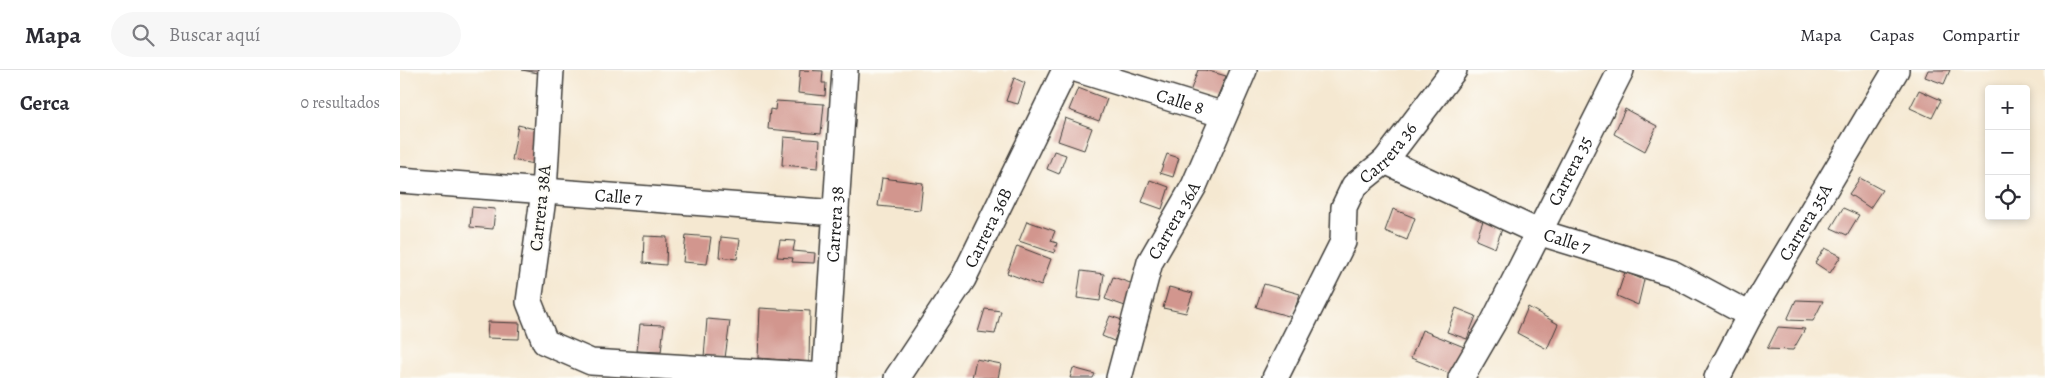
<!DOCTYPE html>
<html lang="es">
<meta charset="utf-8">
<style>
body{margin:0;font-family:Alegreya,serif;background:#f7f7f7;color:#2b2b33}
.controls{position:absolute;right:15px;top:15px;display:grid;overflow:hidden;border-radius:5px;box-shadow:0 2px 8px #0003}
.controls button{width:45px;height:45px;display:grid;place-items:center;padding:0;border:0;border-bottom:1px solid #e1e1e2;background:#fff;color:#2b2b33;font:25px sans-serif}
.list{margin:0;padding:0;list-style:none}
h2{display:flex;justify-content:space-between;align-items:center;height:65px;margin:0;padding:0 20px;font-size:21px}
h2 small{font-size:16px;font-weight:400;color:#7c7c81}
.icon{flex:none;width:28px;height:28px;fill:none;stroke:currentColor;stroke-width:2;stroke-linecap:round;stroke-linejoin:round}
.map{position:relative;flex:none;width:1645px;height:308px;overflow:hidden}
header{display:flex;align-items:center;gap:30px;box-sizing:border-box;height:70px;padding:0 25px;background:#fff;border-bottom:1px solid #e1e1e2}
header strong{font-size:24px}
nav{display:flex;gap:28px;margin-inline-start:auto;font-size:18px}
.search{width:350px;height:45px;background:#f7f7f7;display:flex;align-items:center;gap:12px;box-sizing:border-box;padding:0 18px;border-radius:28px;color:#7c7c81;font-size:19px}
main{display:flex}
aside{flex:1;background:#fff}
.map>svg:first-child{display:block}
</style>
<header>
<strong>Mapa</strong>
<div class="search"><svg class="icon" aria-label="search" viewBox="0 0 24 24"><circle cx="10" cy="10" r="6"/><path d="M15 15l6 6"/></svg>Buscar aquí</div>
<nav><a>Mapa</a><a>Capas</a><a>Compartir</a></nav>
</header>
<main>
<aside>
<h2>Cerca<small>0 resultados</small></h2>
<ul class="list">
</ul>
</aside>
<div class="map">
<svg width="1645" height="308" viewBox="0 0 1645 308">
<rect width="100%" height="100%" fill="#fdfcf7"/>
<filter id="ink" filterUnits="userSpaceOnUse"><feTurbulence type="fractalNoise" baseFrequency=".02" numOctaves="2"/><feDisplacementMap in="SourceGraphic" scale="10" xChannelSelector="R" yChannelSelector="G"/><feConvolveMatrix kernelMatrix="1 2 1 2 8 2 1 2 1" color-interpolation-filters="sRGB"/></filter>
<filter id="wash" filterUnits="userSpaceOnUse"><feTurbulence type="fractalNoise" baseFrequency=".0096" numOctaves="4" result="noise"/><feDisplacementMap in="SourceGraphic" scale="20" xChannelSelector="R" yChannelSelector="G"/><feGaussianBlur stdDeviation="1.12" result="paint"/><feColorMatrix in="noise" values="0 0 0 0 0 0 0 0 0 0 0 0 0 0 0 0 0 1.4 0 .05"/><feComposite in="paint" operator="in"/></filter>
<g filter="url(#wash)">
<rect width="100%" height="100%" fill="#f5e8d1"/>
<g id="blocks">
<path fill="#d2968e" d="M122,0H138V3Z
M400,0L423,1L422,13H426L425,26L398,23Z
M798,0H805L826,6L816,30L790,22Z
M1528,0H1550L1544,14L1525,7Z
M614,8L625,13L618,34L606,31Z
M678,18L707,29L699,51L669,40Z
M1519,20L1541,30L1532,48L1510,38Z
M376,31L424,34L421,64L368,59L370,39L375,40Z
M1225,39L1257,56L1245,81L1214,64Z
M665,48L692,58L684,80L658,71Z
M118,55L139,60L134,94L112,90Z
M384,67L420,70L418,98L382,95Z
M654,81L666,85L659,104L647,99Z
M767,84L779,88L773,107L760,103Z
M482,108L523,113L520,140L478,136Z
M1460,108L1482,120L1470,138L1449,124Z
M750,110L769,117L762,139L742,132Z
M72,137L95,139L93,159L70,157Z
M1443,138L1459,145L1447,165L1431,158Z
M993,139L1015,148L1007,170L985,161Z
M627,151L655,161L651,171L657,173L654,183L619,171Z
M1083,151L1102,159L1095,178L1076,170Z
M286,165L311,167L307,194L283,192Z
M244,166L267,167L266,195L243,193Z
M321,167L340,169L337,189L319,187Z
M380,170L395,171L393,181L415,183L414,193L392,192L393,188L377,187Z
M617,176L651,189L641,216L607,203Z
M1425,178L1441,186L1430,203L1415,193Z
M681,201L704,204L700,231L677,228Z
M1225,202L1244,210L1238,235L1217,226Z
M713,207L739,216L731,238L705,229Z
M864,214L900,224L892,247L856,237Z
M769,217L793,223L786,243L763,238Z
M1396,230L1423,231L1413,251L1387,250Z
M1128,237L1158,254L1147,279L1117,263Z
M360,238L410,241L409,292L358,288Z
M1056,238L1076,246L1067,269L1047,262Z
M585,239L601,241L595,264L578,262Z
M710,246L722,250L714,271L702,266Z
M307,249L330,251L325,288L304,287Z
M88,252L120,253L119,269L87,268Z
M240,254L264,255L261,282L237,281Z
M1378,257L1405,259L1393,280L1367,279Z
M1022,260L1064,277L1053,305L1011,288Z
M576,289L601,294L598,308H572Z
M673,298L695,304L693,308H670Z"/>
</g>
</g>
<g filter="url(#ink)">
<use href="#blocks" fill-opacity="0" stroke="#3d3b37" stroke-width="1"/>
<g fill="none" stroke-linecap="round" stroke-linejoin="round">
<defs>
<g id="street">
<path d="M151,0L144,121L129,232L145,272L191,292L425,306"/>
<path id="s1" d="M679,0L824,45"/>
<path id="s2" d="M985,91L1138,162L1272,203L1350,245"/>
<path id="s3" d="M0,110L436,143"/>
<path id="s4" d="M425,308L445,0"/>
<path id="s5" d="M497,308L563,209L665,0"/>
<path id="s6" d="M719,308L750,192L794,116L844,0"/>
<path id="s7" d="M875,308L943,172L944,137L954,116L985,91L1054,0"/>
<path id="s8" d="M1061,308L1093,253L1221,0"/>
<path id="s9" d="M1317,308L1350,245L1496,0"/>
</g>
</defs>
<use href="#street" stroke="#3d3b37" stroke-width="28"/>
<use href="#street" stroke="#fff" stroke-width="25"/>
</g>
</g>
<g text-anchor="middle" stroke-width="4.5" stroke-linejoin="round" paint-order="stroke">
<g font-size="18" fill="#1c1c1c" stroke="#fdfcf7">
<text dy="6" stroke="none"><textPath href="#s1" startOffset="106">Calle 8</textPath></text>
<text dy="6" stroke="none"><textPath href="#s7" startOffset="258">Carrera 36</textPath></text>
<text dy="6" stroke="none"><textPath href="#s8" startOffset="234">Carrera 35</textPath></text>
<text dy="6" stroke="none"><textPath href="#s3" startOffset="219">Calle 7</textPath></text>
<text transform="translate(140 138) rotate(-84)" y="6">Carrera 38A</text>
<text dy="6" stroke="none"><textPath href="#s6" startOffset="168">Carrera 36A</textPath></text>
<text dy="6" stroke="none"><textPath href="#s9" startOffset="179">Carrera 35A</textPath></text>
<text dy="6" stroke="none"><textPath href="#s4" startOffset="154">Carrera 38</textPath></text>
<text dy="6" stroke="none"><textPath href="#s5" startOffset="176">Carrera 36B</textPath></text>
<text dy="6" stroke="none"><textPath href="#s2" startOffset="199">Calle 7</textPath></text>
</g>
</g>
</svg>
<div class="controls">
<button>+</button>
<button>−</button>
<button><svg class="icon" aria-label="locate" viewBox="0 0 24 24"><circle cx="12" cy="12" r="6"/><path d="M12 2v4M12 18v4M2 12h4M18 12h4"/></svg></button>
</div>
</div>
</main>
